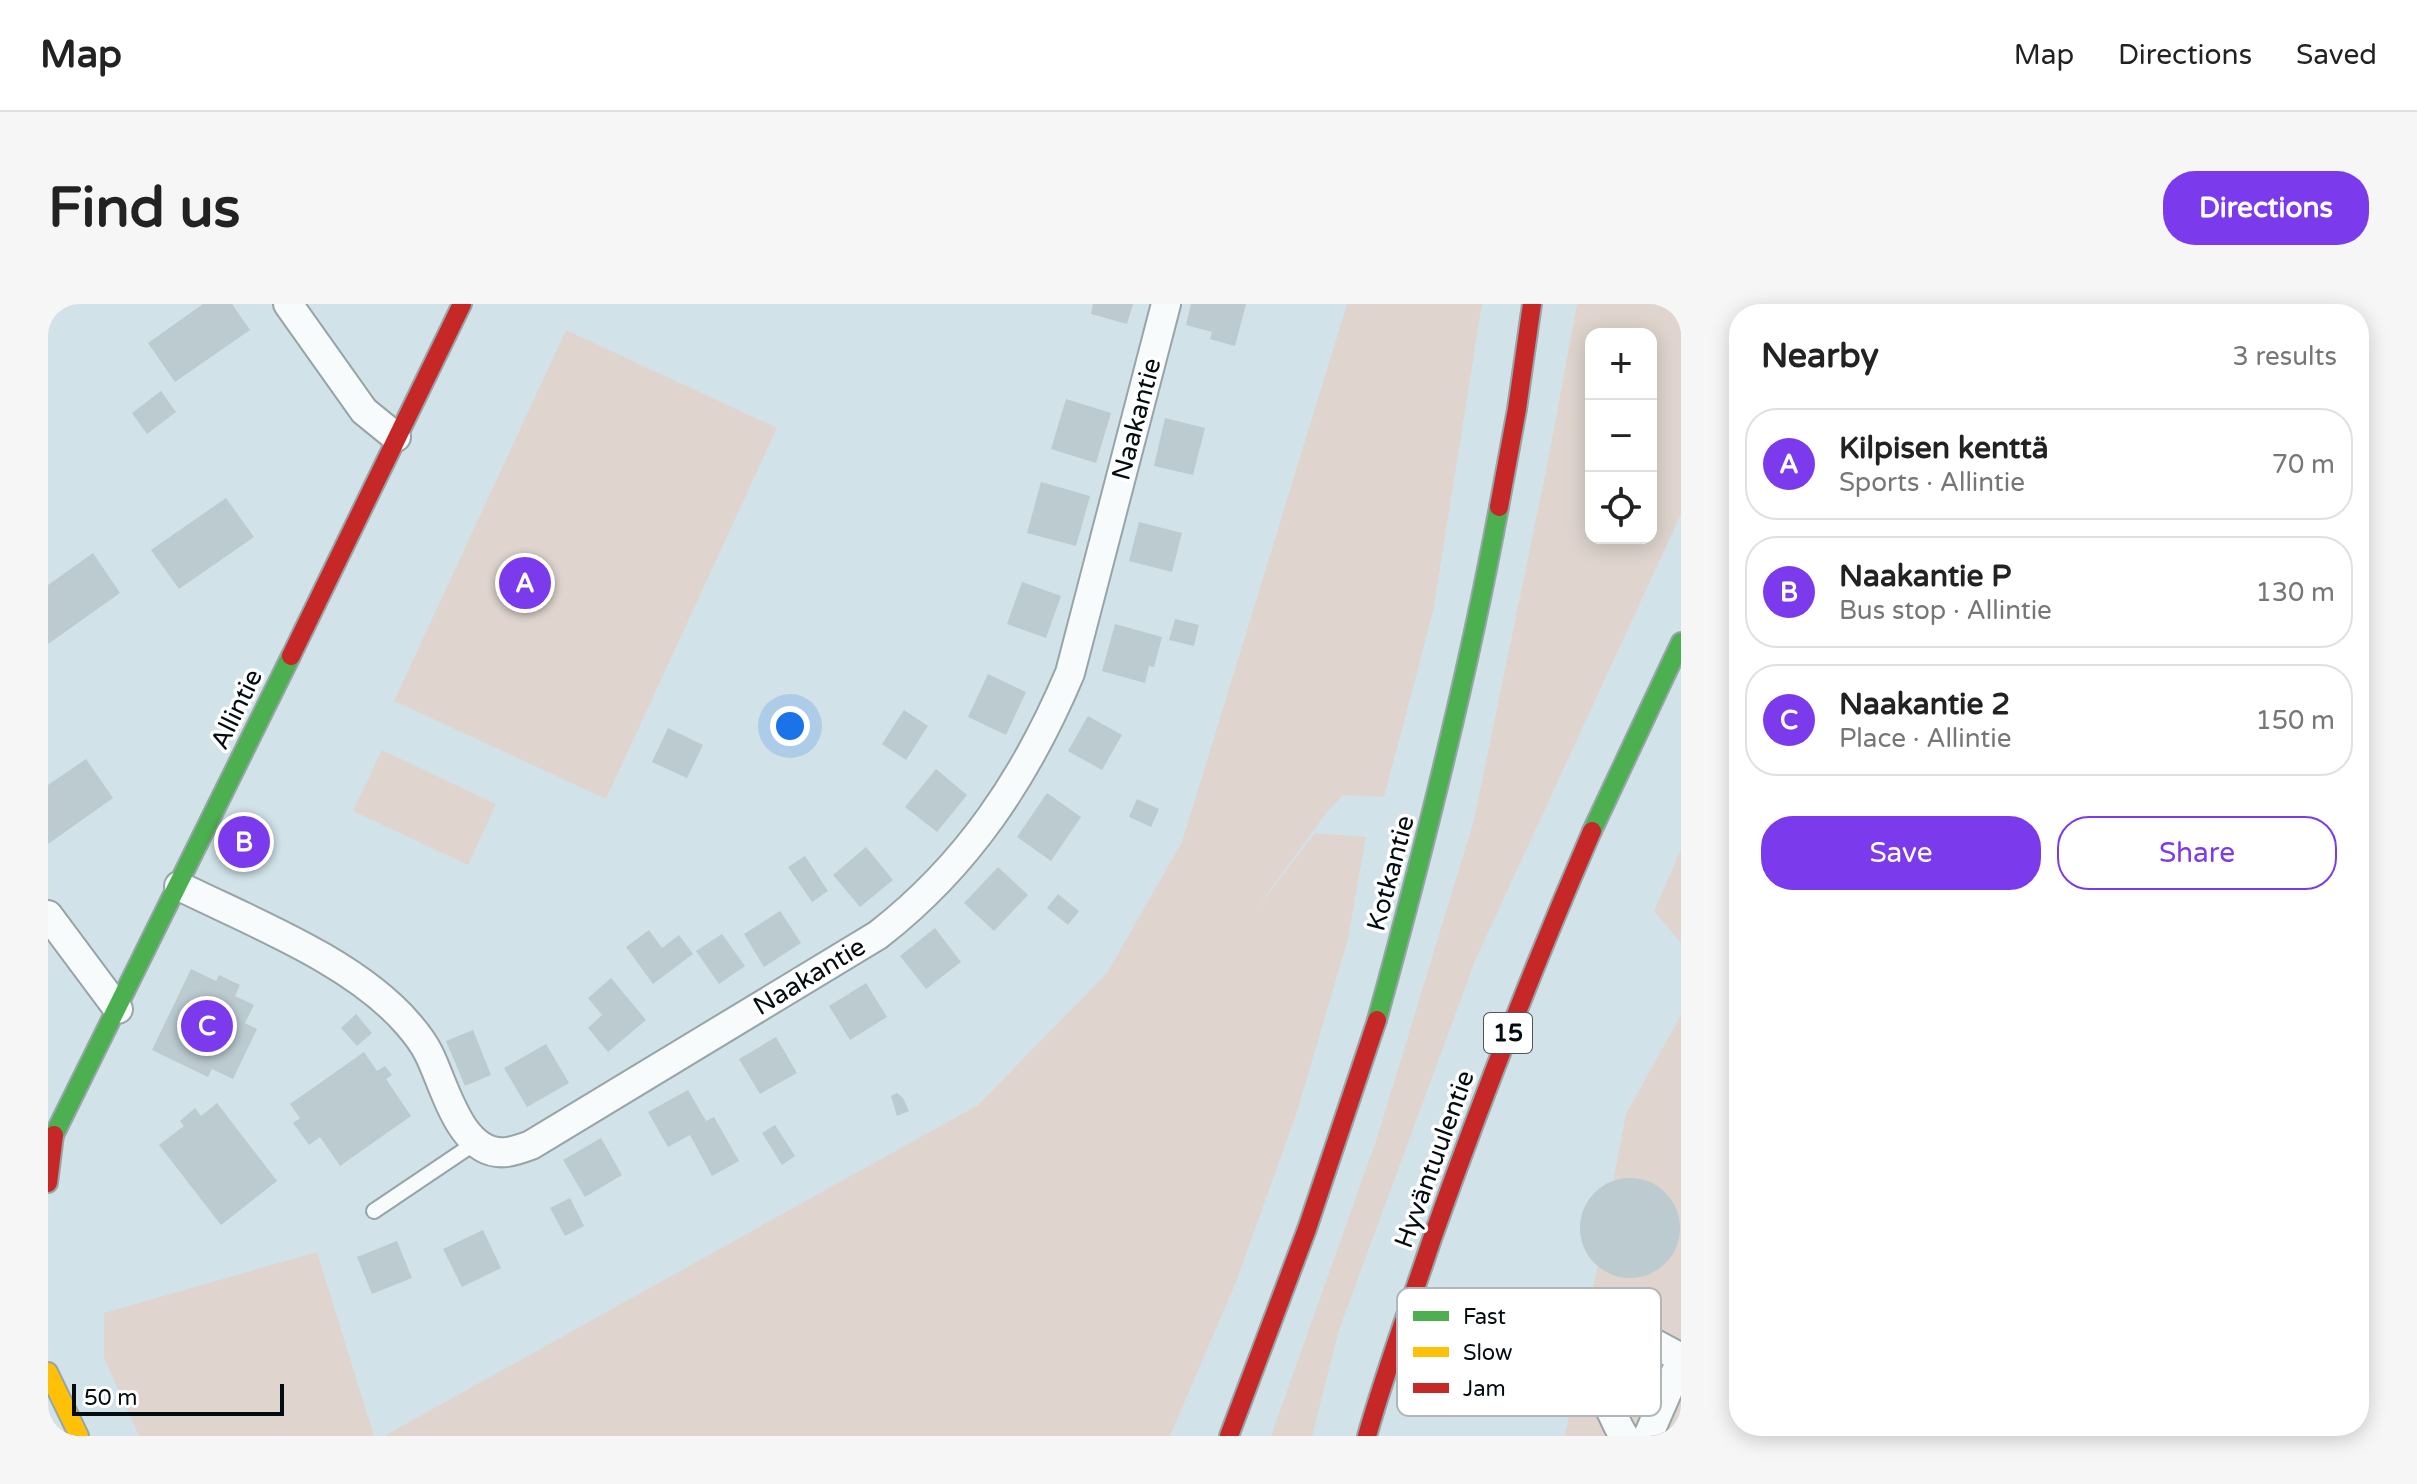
<!DOCTYPE html>
<meta charset="utf-8">
<style>
body{margin:0;font-family:"Varela Round",sans-serif;background:#f6f6f6;color:#222}
.controls{position:absolute;right:24px;top:24px;display:grid;overflow:hidden;border-radius:16px;box-shadow:0 4px 20px #0003}
.controls button{width:72px;height:72px;display:grid;place-items:center;padding:0;border:0;border-bottom:2px solid #e0e0e0;background:#fff;color:#222;font:40px sans-serif}
.scale{position:absolute;left:24px;bottom:20px;width:212px;box-sizing:border-box;padding-left:8px;border:4px solid #030d11;border-top:0;font-size:22px;line-height:28px;white-space:nowrap;color:#030d11;-webkit-text-stroke:6px #fff;paint-order:stroke}
.you{position:absolute;left:742px;top:422px;width:28px;height:28px;margin:-20px;border:6px solid #fff;border-radius:50%;background:#1a73e8;box-shadow:0 0 0 12px #1a73e833}
.badge{display:grid;place-items:center;width:52px;height:52px;border-radius:50%;background:#7c3aed;color:#fff;font-size:26px;font-weight:700}
.pin{position:absolute;translate:-50% -50%;border:4px solid #fff;box-shadow:0 2px 8px #0006}
.list{margin:0;padding:0;list-style:none}
h2{display:flex;justify-content:space-between;align-items:center;height:104px;margin:0;padding:0 32px;font-size:34px}
h2 small{font-size:26px;font-weight:400;color:#767676}
.list li{display:grid;grid-template-columns:52px 1fr auto;gap:24px;align-items:center;box-sizing:border-box;height:112px;margin:0 16px 16px;padding:0 16px;border:2px solid #e0e0e0;border-radius:32px}
.list b{display:block;font-size:30px;white-space:nowrap}
.list p{margin:0;font-size:26px;white-space:nowrap;color:#767676}
.list em{font-size:26px;font-style:normal;color:#767676}
.actions{display:flex;gap:16px;padding:24px 32px}
.actions a{flex:1;padding:18px 0;border:2px solid #7c3aed;border-radius:32px;text-align:center;font-size:28px;color:#7c3aed}
.actions .main{background:#7c3aed;color:#fff}
.icon{flex:none;width:44px;height:44px;fill:none;stroke:currentColor;stroke-width:2;stroke-linecap:round;stroke-linejoin:round}
.map{position:relative;flex:none;width:1633px;height:1132px;overflow:hidden;border-radius:32px}
header{display:flex;align-items:center;gap:48px;box-sizing:border-box;height:112px;padding:0 40px;background:#fff;border-bottom:2px solid #e0e0e0}
header strong{font-size:38px}
nav{display:flex;gap:44px;margin-inline-start:auto;font-size:28px}
.intro{display:flex;align-items:center;justify-content:space-between;box-sizing:border-box;height:192px;padding:0 48px}
h1{margin:0;font-size:56px}
.button{padding:20px 36px;border-radius:32px;background:#7c3aed;color:#fff;font-size:28px;font-weight:700}
main{display:flex;gap:48px;padding:0 48px}
aside{flex:1;background:#fff;border-radius:32px;box-shadow:0 4px 20px #0003}
.map>svg:first-child{display:block}
</style>
<header>
<strong>Map</strong>
<nav><a>Map</a><a>Directions</a><a>Saved</a></nav>
</header>
<div class="intro"><h1>Find us</h1><a class="button">Directions</a></div>
<main>
<div class="map">
<svg width="1633" height="1132" viewBox="0 0 1633 1132">
<rect width="100%" height="100%" fill="#d1e3e8"/>
<path fill="#dfd5ce" fill-rule="evenodd" d="M1299,0H1434L1385,308L1336,493L1295,491L1279,508L1204,611L1267,529L1318,533L1300,635L1249,808L1188,978L1122,1132H336L930,801L1059,669L1134,538Z
M1529,0H1633V210L1427,657L1291,1026L1264,1132H1223L1329,834L1426,516L1500,157ZM1543,30H1603V234H1543Z
M518,26L729,124L558,495L346,397Z
M334,446L448,500L420,561L305,507Z
M1633,545V639L1606,607Z
M1633,711V1132H1517L1578,810Z
M269,948L326,1132H91L56,1054V1009Z"/>
<path fill="#bbcbd0" d="M155,0H184L202,26L127,78L100,39Z
M1045,0H1085L1079,20L1043,10Z
M1143,0H1198L1187,42L1162,35L1164,28L1138,21Z
M113,87L128,108L99,130L84,109Z
M1018,95L1063,109L1048,159L1003,145Z
M1117,114L1157,124L1145,171L1106,162Z
M993,178L1042,192L1028,242L979,229Z
M178,194L206,233L131,285L103,246Z
M1091,218L1134,229L1124,268L1081,257Z
M45,249L72,289L0,340V281Z
M974,278L1013,292L998,334L959,320Z
M1127,315L1151,321L1146,342L1121,336Z
M1067,320L1114,333L1106,363L1101,362L1097,379L1054,367Z
M940,370L978,388L958,431L920,413Z
M856,406L880,422L858,456L834,440Z
M1040,412L1074,431L1054,466L1020,447Z
M620,424L655,441L639,474L604,458Z
M38,455L65,494L0,540V481Z
M888,465L919,491L889,528L857,503Z
M999,489L1033,513L1003,557L969,533Z
M1089,495L1111,505L1103,523L1081,513Z
M818,543L845,576L812,603L785,571Z
M757,552L780,587L764,598L740,563Z
M950,563L980,591L946,627L916,599Z
M1010,590L1031,607L1020,621L999,604Z
M732,607L753,639L716,663L696,630Z
M887,624L913,658L878,685L852,652Z
M601,626L614,644L631,631L645,650L605,680L578,643Z
M674,630L697,662L671,680L648,647Z
M143,665L168,677L171,671L192,681L187,692L206,701L197,719L209,725L185,775L164,765L160,773L104,746Z
M563,674L598,716L560,748L540,724L554,711L540,694Z
M818,679L839,713L802,736L781,702Z
M308,710L324,729L309,742L293,724Z
M425,726L443,771L417,782L398,737Z
M728,733L749,769L712,790L691,755Z
M498,740L521,779L479,803L456,764Z
M316,748L329,767L337,762L344,771L338,775L363,812L292,862L272,833L261,841L245,819L252,814L242,800Z
M640,786L658,817L666,813L691,857L664,872L642,831L620,843L600,808Z
M849,789L855,794L861,807L849,812L843,792Z
M169,799L229,877L173,921L111,841L136,822L132,817L147,804L153,812Z
M727,821L747,852L734,861L714,829Z
M553,834L574,871L537,893L515,856Z
M1532 924a50 50 0 1 1 100 0a50 50 0 1 1-100 0Z
M522,894L536,922L517,932L502,904Z
M435,926L453,964L414,983L395,945Z
M349,937L364,974L324,990L309,953Z"/>
<g fill="none" stroke-linecap="round" stroke-linejoin="round">
<defs>
<path id="lane" d="M326,907L427,839"/>
<path id="street" d="M240,0L316,107L348,133
M131,582C204,618 307,658 360,720C368,729 376,740 381,750C397,782 413,854 459,848C467,847 475,844 483,841L830,631C920,561 978,473 1022,369L1118,0
M0,611L70,705
M1576,1132C1571,1125 1568,1117 1564,1109C1548,1076 1547,1069 1559,1034L1583,1027L1633,1054
M1600,1132L1633,1056"/>
<path id="fast" d="M1544,527L1633,338
M1329,716C1376,546 1419,376 1451,203
M0,836L6,831L243,352"/>
<path id="slow" d="M0,1068L31,1132"/>
<path id="jam" d="M1451,203L1469,105L1484,0
M243,352L414,0
M0,879L6,831
M1181,1132L1259,925L1329,716
M1319,1132C1338,1065 1362,1001 1384,935C1433,797 1486,661 1544,527"/>
</defs>
<use href="#lane" stroke="#97a4a8" stroke-width="18"/>
<use href="#street" stroke="#97a4a8" stroke-width="32"/>
<use href="#fast" stroke="#97a4a8" stroke-width="22"/>
<use href="#slow" stroke="#97a4a8" stroke-width="22"/>
<use href="#jam" stroke="#97a4a8" stroke-width="22"/>
<use href="#lane" stroke="#f8fbfc" stroke-width="14"/>
<use href="#street" stroke="#f8fbfc" stroke-width="28"/>
<use href="#fast" stroke="#4caf50" stroke-width="18"/>
<use href="#slow" stroke="#ffc107" stroke-width="18"/>
<use href="#jam" stroke="#c62828" stroke-width="18"/>
</g>
<g text-anchor="middle" stroke-width="7" stroke-linejoin="round" paint-order="stroke">
<rect fill="#fff" stroke="#4f5658" stroke-width="2" x="1436" y="709" width="48" height="40" rx="6"/>
<g font-size="24" font-weight="bold" fill="#030d11">
<text x="1460" y="737">15</text>
</g>
<g font-size="26" fill="#030d11" stroke="#fff">
<text transform="translate(1088 115) rotate(-75)" y="9">Naakantie</text>
<text transform="translate(188 405) rotate(-64)" y="9">Allintie</text>
<text transform="translate(1342 569) rotate(-75)" y="9">Kotkantie</text>
<text transform="translate(761 672) rotate(-31)" y="9">Naakantie</text>
<text transform="translate(1386 855) rotate(-70)" y="9">Hyväntuulentie</text>
</g>
</g>
<rect x="1349" y="984" width="264" height="128" rx="12" fill="#fff" stroke="#b3b6b8" stroke-width="2"/>
<rect x="1365" y="1007" width="36" height="10" fill="#4caf50"/>
<rect x="1365" y="1043" width="36" height="10" fill="#ffc107"/>
<rect x="1365" y="1079" width="36" height="10" fill="#c62828"/>
<g font-size="22" fill="#030d11">
<text x="1415" y="1020">Fast</text>
<text x="1415" y="1056">Slow</text>
<text x="1415" y="1092">Jam</text>
</g>
</svg>
<div class="controls">
<button>+</button>
<button>−</button>
<button><svg class="icon" aria-label="locate" viewBox="0 0 24 24"><circle cx="12" cy="12" r="6"/><path d="M12 2v4M12 18v4M2 12h4M18 12h4"/></svg></button>
</div>
<div class="scale">50 m</div>
<div class="you"></div>
<div class="pin badge" style="left:477px;top:279px">A</div>
<div class="pin badge" style="left:196px;top:538px">B</div>
<div class="pin badge" style="left:159px;top:722px">C</div>
</div>
<aside>
<h2>Nearby<small>3 results</small></h2>
<ul class="list">
<li><span class="badge">A</span><div><b>Kilpisen kenttä</b><p>Sports · Allintie</p></div><em>70 m</em></li>
<li><span class="badge">B</span><div><b>Naakantie P</b><p>Bus stop · Allintie</p></div><em>130 m</em></li>
<li><span class="badge">C</span><div><b>Naakantie 2</b><p>Place · Allintie</p></div><em>150 m</em></li>
</ul>
<div class="actions"><a class="main">Save</a><a>Share</a></div>
</aside>
</main>
